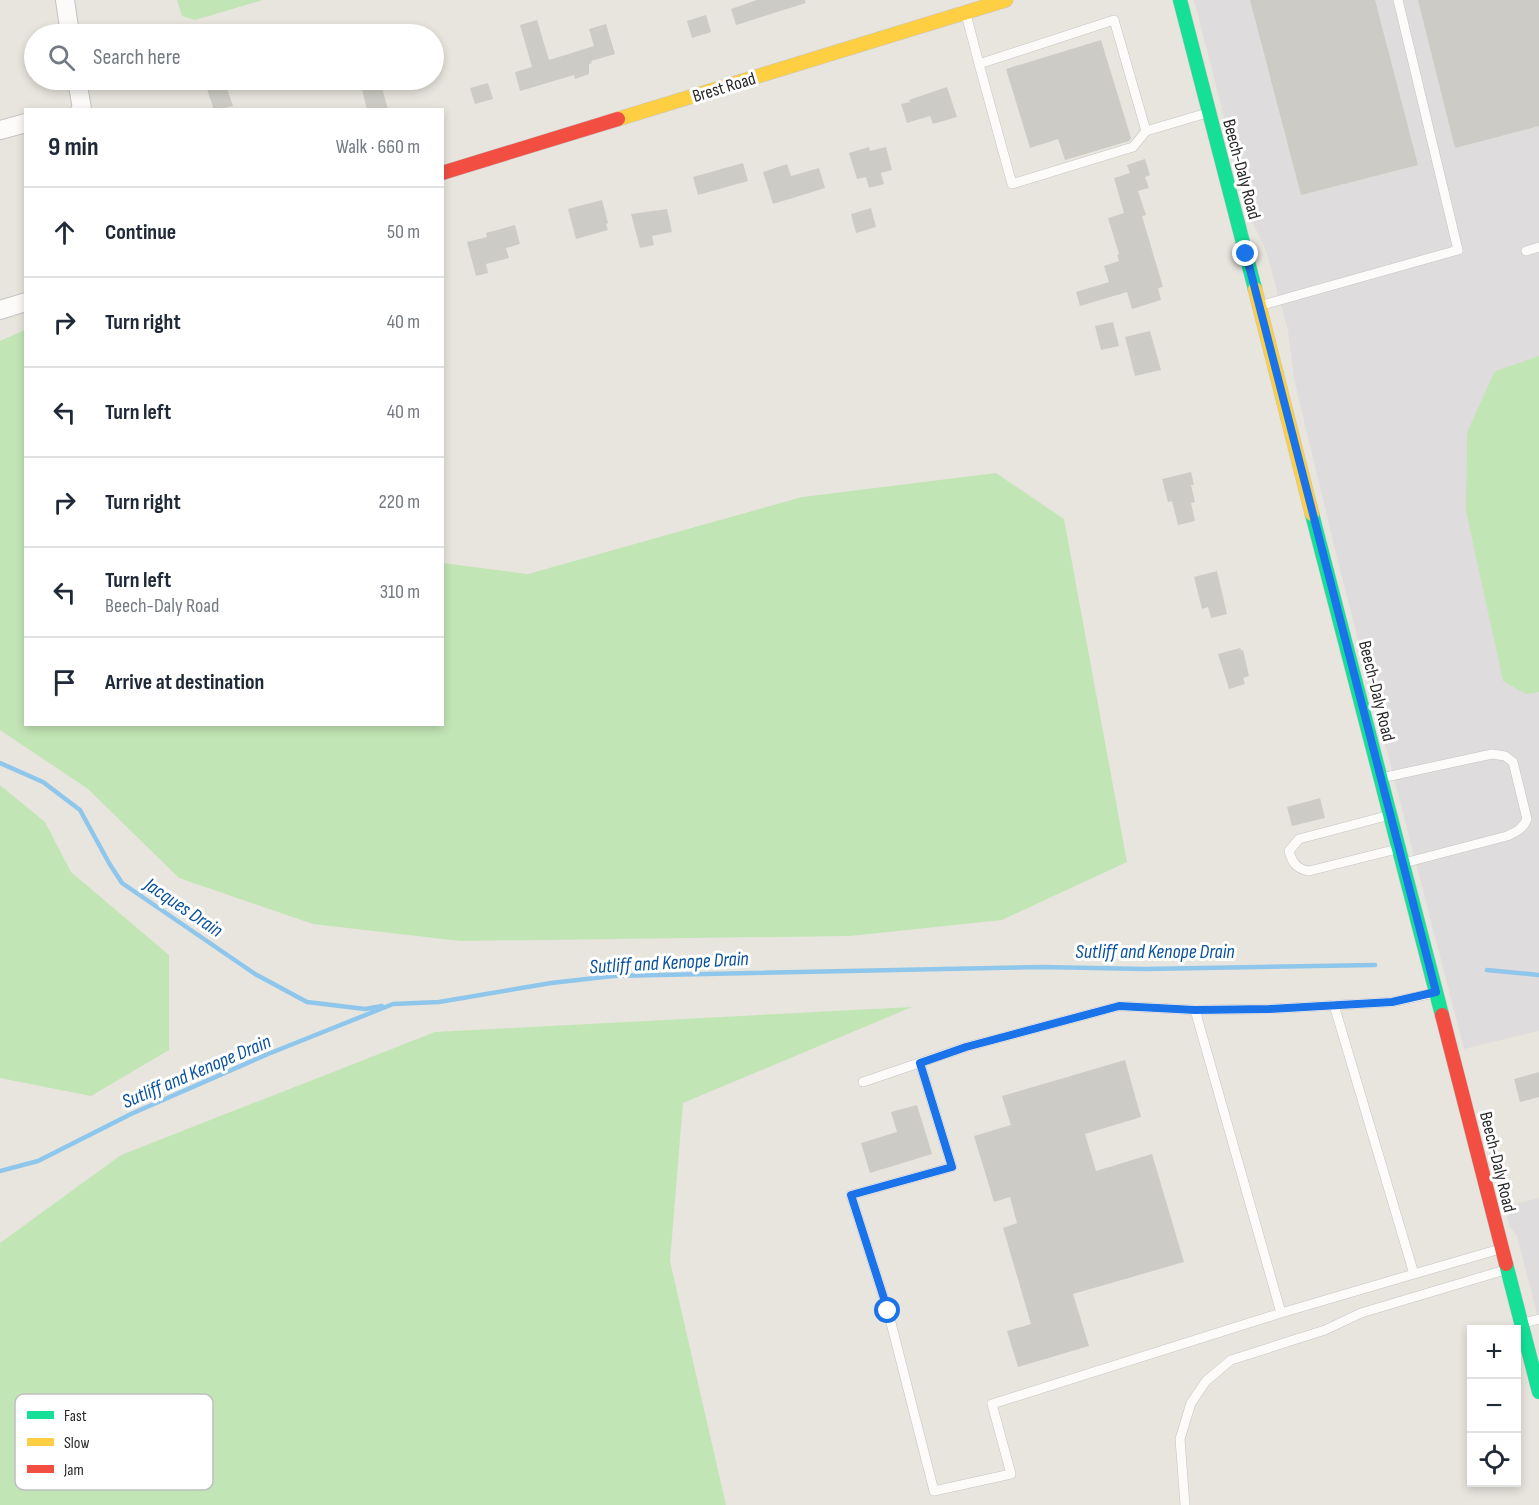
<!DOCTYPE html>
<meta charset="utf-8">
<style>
body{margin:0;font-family:"Sofia Sans Condensed",sans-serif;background:#f2f2f3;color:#1f2937}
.controls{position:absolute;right:18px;bottom:18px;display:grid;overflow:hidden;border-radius:0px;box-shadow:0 3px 9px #0003}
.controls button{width:54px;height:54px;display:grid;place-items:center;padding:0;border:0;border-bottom:2px solid #e0e1e3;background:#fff;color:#1f2937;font:30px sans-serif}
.stop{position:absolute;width:18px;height:18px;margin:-14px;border:4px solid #1a73e8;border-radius:50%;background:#fff}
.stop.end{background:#1a73e8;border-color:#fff;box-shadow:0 2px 6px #0008}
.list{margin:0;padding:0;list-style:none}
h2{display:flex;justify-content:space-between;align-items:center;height:78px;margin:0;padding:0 24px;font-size:26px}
h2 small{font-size:20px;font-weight:400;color:#747a83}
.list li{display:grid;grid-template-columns:39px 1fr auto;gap:18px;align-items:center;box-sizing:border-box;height:90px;padding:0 24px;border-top:2px solid #e0e1e3}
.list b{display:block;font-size:22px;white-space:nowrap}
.list p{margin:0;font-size:20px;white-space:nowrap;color:#747a83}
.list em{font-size:20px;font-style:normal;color:#747a83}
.icon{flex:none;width:33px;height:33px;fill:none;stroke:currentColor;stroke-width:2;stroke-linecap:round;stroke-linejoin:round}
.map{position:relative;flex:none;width:1539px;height:1505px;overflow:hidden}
.search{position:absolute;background:#fff;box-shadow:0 3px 9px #0003;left:24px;top:24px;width:420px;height:66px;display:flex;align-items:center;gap:15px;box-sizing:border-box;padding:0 21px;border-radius:33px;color:#747a83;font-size:22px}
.panel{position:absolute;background:#fff;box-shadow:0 3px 9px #0003;left:24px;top:108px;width:420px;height:618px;border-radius:0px}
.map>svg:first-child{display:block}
</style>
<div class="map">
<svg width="1539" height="1505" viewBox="0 0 1539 1505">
<rect width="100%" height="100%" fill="#e8e5de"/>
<path fill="#dfdcdd" d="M1194,0H1539V1031L1464,1049L1337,558L1294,379L1288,331L1266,251L1249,214Z
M1539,1198V1321L1517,1236L1510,1227L1504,1207Z"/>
<path fill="#c2e5b5" d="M177,0H263L195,20L182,16Z
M25,330L26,724H442L443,563L528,574L802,497L996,473L1064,519L1127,862L1002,920L850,936L460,941L313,924L179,878L88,789L0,730V341Z
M1539,356V692L1526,694L1503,681L1466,511L1467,432L1495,371Z
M0,785L45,822L71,872L169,955V1050L91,1096L0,1078Z
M912,1007L683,1103L670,1261L726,1505H0V1243L121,1155L435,1032Z"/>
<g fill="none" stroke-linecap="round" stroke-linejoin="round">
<path stroke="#8fc6ec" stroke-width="4.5" d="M0,763L43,782L80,810L109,863L122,883L255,974L307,1002L365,1009L382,1006
M1487,970L1539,975
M0,1171L38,1161L131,1114L268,1054L393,1004L439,1002L551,983L613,976L1042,967L1146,969L1375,965"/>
</g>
<path fill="#cdcbc5" d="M757,0H805L806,3L736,25L731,9Z
M1250,0H1375L1418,165L1301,195Z
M1418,0H1539V126L1455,148Z
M706,15L711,32L692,38L687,21Z
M537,20L549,60L594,46L589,29L606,24L615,54L591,61L592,63L589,64V74L575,79L574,75L520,91L515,72L532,67L520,25Z
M1101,40L1131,138L1129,141L1065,160L1058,139L1030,148L1006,69Z
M217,80H224L233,106L214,110L205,83Z
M488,83L493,99L475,104L470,88Z
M381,84L388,110H367L362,89Z
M947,87L957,117L933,124L930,116L907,123L901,104L910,102L909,100Z
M869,147L870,151L886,147L892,170L881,173L884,184L869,188L866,177L857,179L849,153Z
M1145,159L1150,175L1145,177L1149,188L1138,191L1146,215L1142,216L1163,287L1158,288L1161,300L1132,309L1127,292L1080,306L1076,292L1109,282L1104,266L1119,261L1117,255L1119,254L1108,218L1124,213L1114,178L1130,173L1127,165Z
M743,163L748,181L698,195L693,177Z
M787,164L791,176L819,168L825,188L773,204L763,172Z
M602,200L608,223L606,224L608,230L576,239L568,209Z
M871,208L876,227L856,233L851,214Z
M667,209L672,232L652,236L654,245L640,248L631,214Z
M515,225L520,244L506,248L509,258L486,264L488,273L476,276L467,242L487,237L486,233Z
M1113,322L1119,346L1101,350L1095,326Z
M1150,331L1161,370L1135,376L1125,337Z
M1191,472L1194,485H1191L1195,502L1191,503L1195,521L1178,525L1172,501L1168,502L1162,479Z
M1217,571L1227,614L1211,618L1208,607L1202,609L1194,577Z
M1240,648L1241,650H1243L1249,676L1243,678L1245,684L1229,689L1218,654Z
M1320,798L1325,818L1292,826L1287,807Z
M1125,1060L1141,1117L1085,1134L1096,1171L1152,1154L1184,1262L1073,1294L1089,1346L1018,1367L1007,1331L1031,1324L1003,1228L1017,1223L1010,1197L994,1202L974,1136L1011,1125L1002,1096Z
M1539,1072V1097L1520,1102L1514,1079Z
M917,1105L932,1154L870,1173L861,1143L897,1132L891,1112Z"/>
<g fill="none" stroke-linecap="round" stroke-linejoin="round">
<defs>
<path id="lane" d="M966,14L979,64L1114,20L1146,131L1207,113
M979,64L1012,184L1133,147L1146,131
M1526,251L1539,247
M1259,306L1458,250L1398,0
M1381,778L1492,754L1505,756L1513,762L1527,819C1523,829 1516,832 1507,836L1404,863
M1390,815L1299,839L1289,851C1292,862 1296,869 1309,871L1397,849
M1334,1005L1414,1274L1500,1249
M1195,1010L1281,1313L1414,1274
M920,1063L952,1167L851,1195L888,1311L934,1491L1011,1474L992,1404L1281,1313
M863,1082L966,1047L1119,1006L1195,1010L1269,1009L1392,1002L1434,993
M1524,1323L1539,1319
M1185,1505L1180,1439L1191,1403L1206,1381L1231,1360L1325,1330L1361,1313L1505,1270"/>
<path id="street" d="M65,0L70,34
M77,80L82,109L80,110
M0,130L26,123
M0,310L26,302"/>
<path id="fast" d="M1180,0L1255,289
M1312,514L1442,1015
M1506,1264L1539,1392"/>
<path id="slow" d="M618,119L1006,0
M1255,289L1312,514"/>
<path id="jam" d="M442,173L618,119
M1442,1015L1506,1264"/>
</defs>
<use href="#lane" stroke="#c5c4c4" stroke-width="10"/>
<use href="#street" stroke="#c5c4c4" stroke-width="20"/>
<use href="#fast" stroke="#c5c4c4" stroke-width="15"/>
<use href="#slow" stroke="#c5c4c4" stroke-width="15"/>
<use href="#jam" stroke="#c5c4c4" stroke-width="15"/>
<use href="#lane" stroke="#fcfbfa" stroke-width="9"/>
<use href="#street" stroke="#fcfbfa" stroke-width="18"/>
<use href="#fast" stroke="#16e098" stroke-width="14"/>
<use href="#slow" stroke="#ffcf43" stroke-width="14"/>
<use href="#jam" stroke="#f24e42" stroke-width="14"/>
</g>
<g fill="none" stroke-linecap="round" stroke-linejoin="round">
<path stroke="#1a73e8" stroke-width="8" d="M888,1311L851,1195L952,1167L920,1063L966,1047L1119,1006L1195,1010L1269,1009L1392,1002L1436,992L1246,254"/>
</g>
<g text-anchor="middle" stroke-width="6" stroke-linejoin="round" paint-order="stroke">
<g font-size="18" fill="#292929" stroke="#fff">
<text transform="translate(724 87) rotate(-17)" y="6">Brest Road</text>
<text transform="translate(1242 169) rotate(75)" y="6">Beech-Daly Road</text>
<text transform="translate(1377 691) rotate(76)" y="6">Beech-Daly Road</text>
<text transform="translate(1498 1162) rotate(76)" y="6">Beech-Daly Road</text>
</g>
<g font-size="20" font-style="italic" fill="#09529e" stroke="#fff">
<text transform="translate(184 907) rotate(34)" y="7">Jacques Drain</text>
<text x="1155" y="958">Sutliff and Kenope Drain</text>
<text transform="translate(669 962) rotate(-3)" y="7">Sutliff and Kenope Drain</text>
<text transform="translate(196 1071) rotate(-23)" y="7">Sutliff and Kenope Drain</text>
</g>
</g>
<rect x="15" y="1394" width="198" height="96" rx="9" fill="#fff" stroke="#bfbfbf" stroke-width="1.5"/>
<rect x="27" y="1411" width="27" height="8" fill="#16e098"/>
<rect x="27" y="1438" width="27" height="8" fill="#ffcf43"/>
<rect x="27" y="1465" width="27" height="8" fill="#f24e42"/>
<g font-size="16" fill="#292929">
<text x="64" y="1421">Fast</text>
<text x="64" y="1448">Slow</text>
<text x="64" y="1475">Jam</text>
</g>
</svg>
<div class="controls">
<button>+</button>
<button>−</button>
<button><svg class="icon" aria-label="locate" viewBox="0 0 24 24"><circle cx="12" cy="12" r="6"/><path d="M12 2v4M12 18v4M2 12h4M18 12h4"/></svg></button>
</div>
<div class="stop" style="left:888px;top:1311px"></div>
<div class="stop end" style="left:1246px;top:254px"></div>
<div class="search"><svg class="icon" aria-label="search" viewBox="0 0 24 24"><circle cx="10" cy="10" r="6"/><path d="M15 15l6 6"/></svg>Search here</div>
<section class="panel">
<h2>9 min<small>Walk · 660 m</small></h2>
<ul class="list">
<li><svg class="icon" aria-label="ahead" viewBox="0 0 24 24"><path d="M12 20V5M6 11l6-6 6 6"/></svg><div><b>Continue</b></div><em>50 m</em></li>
<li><svg class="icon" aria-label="right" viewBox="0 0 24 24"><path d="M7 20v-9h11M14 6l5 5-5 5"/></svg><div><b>Turn right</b></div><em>40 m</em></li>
<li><svg class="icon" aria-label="left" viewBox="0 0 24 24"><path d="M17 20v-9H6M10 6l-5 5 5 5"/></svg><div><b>Turn left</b></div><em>40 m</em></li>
<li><svg class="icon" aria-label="right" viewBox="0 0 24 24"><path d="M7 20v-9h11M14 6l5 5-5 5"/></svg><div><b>Turn right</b></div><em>220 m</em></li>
<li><svg class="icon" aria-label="left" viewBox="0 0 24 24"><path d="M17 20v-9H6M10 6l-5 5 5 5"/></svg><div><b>Turn left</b><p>Beech-Daly Road</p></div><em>310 m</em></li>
<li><svg class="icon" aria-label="arrive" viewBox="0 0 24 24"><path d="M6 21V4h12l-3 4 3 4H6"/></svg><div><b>Arrive at destination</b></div></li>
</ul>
</section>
</div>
